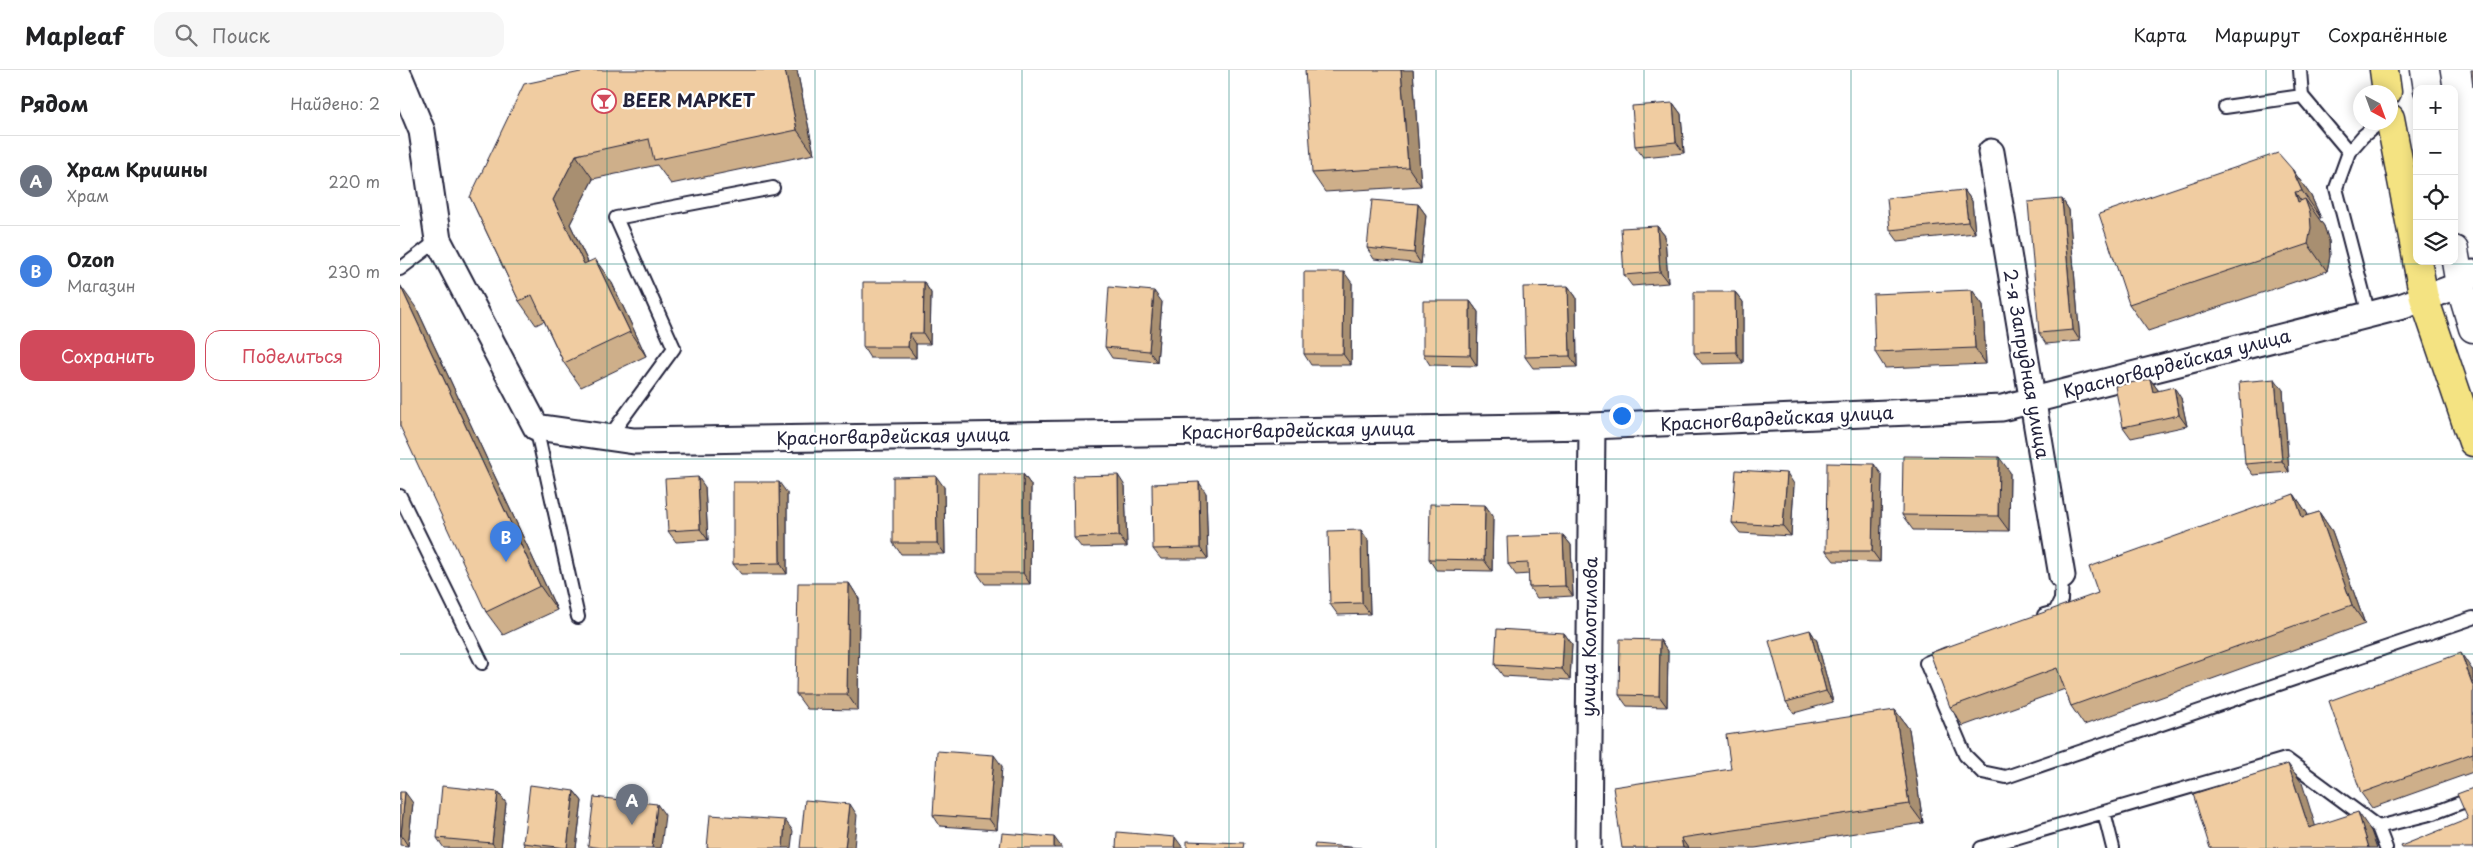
<!DOCTYPE html>
<html lang="ru">
<meta charset="utf-8">
<style>
body{margin:0;font-family:"Playpen Sans",sans-serif;background:#f6f6f6;color:#202124}
.controls{position:absolute;right:15px;top:15px;display:grid;overflow:hidden;border-radius:10px;box-shadow:0 2px 12px #0003}
.controls button{width:45px;height:45px;display:grid;place-items:center;padding:0;border:0;border-bottom:1px solid #e0e0e0;background:#fff;color:#202124;font:25px sans-serif}
.compass{position:absolute;left:1953px;top:15px;width:45px;height:45px;border-radius:50%;background:#fff;box-shadow:0 2px 12px #0003;rotate:139deg}
.you{position:absolute;left:1221px;top:345px;width:18px;height:18px;margin:-12px;border:4px solid #fff;border-radius:50%;background:#1a73e8;box-shadow:0 0 0 8px #1a73e833}
.badge{display:grid;place-items:center;width:32px;height:32px;border-radius:50%;background:#d1495b;color:#fff;font-size:16px;font-weight:700}
.pin{position:absolute;translate:-50% -41px;filter:drop-shadow(0 1px 2px #0008)}
.pin::after{content:'';position:absolute;top:26px;width:18px;height:15px;background:inherit;clip-path:polygon(0 0,100% 0,50% 100%)}
.list{margin:0;padding:0;list-style:none}
h2{display:flex;justify-content:space-between;align-items:center;height:65px;margin:0;padding:0 20px;font-size:21px}
h2 small{font-size:16px;font-weight:400;color:#757577}
.list li{display:grid;grid-template-columns:32px 1fr auto;gap:15px;align-items:center;box-sizing:border-box;height:90px;padding:0 20px;border-top:1px solid #e0e0e0}
.list b{display:block;font-size:19px;white-space:nowrap}
.list p{margin:0;font-size:16px;white-space:nowrap;color:#757577}
.list em{font-size:16px;font-style:normal;color:#757577}
.actions{display:flex;gap:10px;padding:15px 20px}
.actions a{flex:1;padding:11px 0;border:1px solid #d1495b;border-radius:15px;text-align:center;font-size:18px;color:#d1495b}
.actions .main{background:#d1495b;color:#fff}
.icon{flex:none;width:28px;height:28px;fill:none;stroke:currentColor;stroke-width:2;stroke-linecap:round;stroke-linejoin:round}
.map{position:relative;flex:none;width:2073px;height:778px;overflow:hidden}
header{display:flex;align-items:center;gap:30px;box-sizing:border-box;height:70px;padding:0 25px;background:#fff;border-bottom:1px solid #e0e0e0}
header strong{font-size:24px}
nav{display:flex;gap:28px;margin-inline-start:auto;font-size:18px}
.search{width:350px;height:45px;background:#f6f6f6;display:flex;align-items:center;gap:12px;box-sizing:border-box;padding:0 18px;border-radius:15px;color:#757577;font-size:19px}
main{display:flex}
aside{flex:1;background:#fff}
.map>svg:first-child{display:block}
</style>
<header>
<strong>Mapleaf</strong>
<div class="search"><svg class="icon" aria-label="search" viewBox="0 0 24 24"><circle cx="10" cy="10" r="6"/><path d="M15 15l6 6"/></svg>Поиск</div>
<nav><a>Карта</a><a>Маршрут</a><a>Сохранённые</a></nav>
</header>
<main>
<aside>
<h2>Рядом<small>Найдено: 2</small></h2>
<ul class="list">
<li><span class="badge" style="background:#6b7280">A</span><div><b>Храм Кришны</b><p>Храм</p></div><em>220 m</em></li>
<li><span class="badge" style="background:#3f7fe0">B</span><div><b>Ozon</b><p>Магазин</p></div><em>230 m</em></li>
</ul>
<div class="actions"><a class="main">Сохранить</a><a>Поделиться</a></div>
</aside>
<div class="map">
<svg width="2073" height="778" viewBox="0 0 2073 778">
<rect width="100%" height="100%" fill="#fff"/>
<filter id="ink" filterUnits="userSpaceOnUse"><feTurbulence type="fractalNoise" baseFrequency=".02" numOctaves="2"/><feDisplacementMap in="SourceGraphic" scale="10" xChannelSelector="R" yChannelSelector="G"/><feConvolveMatrix kernelMatrix="1 2 1 2 8 2 1 2 1" color-interpolation-filters="sRGB"/></filter>
<g filter="url(#ink)">
<g fill="none" stroke-linecap="round" stroke-linejoin="round">
<defs>
<path id="lane" d="M1900,0L1902,26
M1825,37L1902,26L1949,82
M0,199L38,170
M1969,245L1936,118L1949,82L1963,66L1980,52
M136,357L178,547
M209,367L274,278L216,148L373,118
M0,426L82,593
M1644,545L1655,542L1661,530L1662,506
M1547,584L1526,593L1565,685L1582,702L1606,707L2073,548
M1704,742L1713,778
M1978,757L1986,778
M1581,778L1886,689L1978,757L2034,743L2073,728"/>
<path id="street" d="M0,8L22,61L38,170L136,357L234,371L1192,356L1602,338L2003,236L2060,215L2073,203
M1591,82L1662,506
M1188,778L1192,356"/>
<path id="secondary" d="M2025,0L2028,19
M2054,180L2060,215L2073,258"/>
<path id="highway" d="M1984,0L1987,22
M1990,48L2017,188
M2017,191L2024,228L2073,372"/>
</defs>
<use href="#lane" stroke="#22223b" stroke-width="16"/>
<use href="#street" stroke="#22223b" stroke-width="29"/>
<use href="#secondary" stroke="#22223b" stroke-width="31"/>
<use href="#highway" stroke="#22223b" stroke-width="31"/>
<use href="#lane" stroke="#fff" stroke-width="12"/>
<use href="#street" stroke="#fff" stroke-width="25"/>
<use href="#secondary" stroke="#fff" stroke-width="28"/>
<use href="#highway" stroke="#f4e382" stroke-width="28"/>
</g>
<path fill="#ceaf8a" stroke="#22223b" d="M397,0L414,84L271,114L257,95L193,109L170,154L188,192L212,213L246,286L181,317L164,293L144,251L136,255L119,231L70,127Z
M1013,0L1021,116L925,122L912,103Z
M1273,33L1281,44L1284,83L1243,87L1235,76Z
M1892,99L1911,126L1921,148H1918L1924,156L1929,171L1930,186L1927,201L1748,261L1729,234Z
M1564,120L1572,131L1575,163L1498,171L1490,160Z
M1662,129L1669,140L1680,271L1646,274L1639,263Z
M1018,134L1026,145L1021,194L974,189L967,178Z
M1257,156L1265,166L1268,213L1232,216L1224,205Z
M524,212L531,223L530,274H516V288H470L463,277Z
M952,213L951,295H911L904,284Z
M1168,216L1176,227L1177,297L1133,298L1125,287Z
M1572,220L1583,235L1586,294L1485,298L1475,282Z
M1335,222L1343,232V293L1302,294L1294,283Z
M1070,231L1078,242L1077,296L1030,295L1023,284Z
M762,232L757,292L712,288L705,277Z
M17,239L157,540L103,565L86,542Z
M1750,309L1758,320L1781,328L1787,356L1731,368L1723,357Z
M1883,320L1889,402L1853,405L1845,394Z
M1610,402L1609,461L1513,460L1502,445Z
M623,404L631,415L630,514H585L577,503Z
M1482,405L1480,492L1434,491L1426,481Z
M1394,414L1391,466L1340,463L1332,453Z
M725,416L727,477L682,478L674,468Z
M305,417L308,470L276,472L268,461Z
M544,417L545,484H501L493,473Z
M387,423V504H341L333,494Z
M806,423L808,489H761L753,479Z
M1894,424L1907,443L1908,446L1919,442L1932,461L1965,554L1684,655L1671,636L1665,619L1563,656L1550,637L1698,523Z
M1085,435L1093,446L1092,501L1036,500L1029,489Z
M1163,465L1171,475L1173,526L1137,528L1129,517V504L1116,505L1108,494Z
M968,470L970,544L938,545L930,534Z
M449,513L459,529L458,640L407,639L396,624Z
M1410,560L1417,571L1433,632L1394,643L1386,632Z
M1164,563L1172,574L1170,610L1103,606L1095,595Z
M1260,570L1268,581L1267,637L1227,636L1219,625Z
M2072,599L2073,601V702L1972,738L1961,723Z
M1495,640L1509,659L1523,753L1355,778H1222Z
M602,696L597,760L540,756L533,745Z
M174,721L182,731L176,778H126L123,773Z
M0,722L13,733L8,776L0,775Z
M98,722L106,733L101,778H44L37,768Z"/>
<path fill="#a88f71" stroke="#22223b" d="M385,0H397L414,84L397,60Z
M1001,0H1013L1021,116L1008,97Z
M1273,33L1281,44L1284,83L1276,72Z
M176,85L193,109L170,154L200,218L184,194L153,130Z
M1892,99L1911,126L1921,148L1902,121Z
M1564,120L1572,131L1575,163L1568,152Z
M1895,122L1910,144L1905,129L1924,156L1929,171L1930,186L1927,201L1908,174L1898,132Z
M1662,129L1669,140L1680,271L1673,260Z
M1018,134L1026,145L1021,194L1014,183Z
M1257,156L1265,166L1268,213L1260,202Z
M195,189L212,213L246,286L230,262Z
M944,202L952,213L951,295L943,284Z
M524,212L531,223L530,274L523,263Z
M0,215L17,239L157,540L140,516Z
M1168,216L1176,227L1177,297L1170,286Z
M1572,220L1583,235L1586,294L1575,278Z
M754,221L762,232L757,292L749,281Z
M1335,222L1343,232V293L1336,282Z
M1070,231L1078,242L1077,296L1070,285Z
M509,263L516,274V288L508,277Z
M1750,309L1758,320L1761,332L1753,322Z
M1875,309L1883,320L1889,402L1882,391Z
M1774,317L1781,328L1787,356L1779,345Z
M1599,387L1610,402L1609,461L1598,446Z
M1474,394L1482,405L1480,492L1472,481Z
M1387,403L1394,414L1391,466L1383,456Z
M623,404L631,415L630,514L623,503Z
M718,405L725,416L727,477L719,466Z
M536,406L544,417L545,484L537,473Z
M298,407L305,417L308,470L300,459Z
M379,412L387,423V504L380,493Z
M799,412L806,423L808,489L800,478Z
M1894,424L1907,443L1916,466L1902,447Z
M1085,435L1093,446L1092,501L1084,490Z
M1919,442L1932,461L1965,554L1952,535Z
M961,460L968,470L970,544L962,533Z
M1163,465L1171,475L1173,526L1165,516Z
M449,513L459,529L458,640L447,624Z
M1410,560L1417,571L1433,632L1426,621Z
M1164,563L1172,574L1170,610L1162,599Z
M1260,570L1268,581L1267,637L1259,626Z
M2061,583L2073,601V616Z
M1495,640L1509,659L1523,753L1509,734Z
M594,685L602,696L597,760L589,749Z
M1888,694L1902,713L1922,777L1909,758Z
M174,721L182,731L176,778H167Z
M5,722L13,733L8,776L1,765Z
M98,722L106,733L101,778H96L92,773Z
M257,734L265,745L261,778H252Z
M450,734L457,745L454,778H445Z
M1958,742L1971,761L1977,778H1969Z
M385,750L393,761L391,778H383Z
M654,767L662,778H654Z
M775,767L783,778H774Z
M1281,768L1288,778H1283Z"/>
<path fill="#f0cca1" stroke="#22223b" d="M190,0H385L397,60L254,90L249,69L176,85L153,130L184,194L195,189L230,262L164,293L132,225L119,231L70,127L124,14Z
M905,0H1001L1008,97L912,103Z
M2071,0H2073V17Z
M1273,33L1276,72L1235,76L1232,36Z
M1878,83L1892,99L1902,121L1895,122L1898,132L1905,129L1910,143L1911,158L1908,174L1729,234L1699,144Z
M1564,120L1568,152L1490,160L1487,128Z
M1662,129L1673,260L1639,263L1628,132Z
M972,130L1018,134L1014,183L967,178Z
M1257,156L1260,202L1224,205L1221,158Z
M904,202H944L943,284H904Z
M463,212H524L523,263H509L508,277H463Z
M0,215L140,516L86,542L0,356Z
M1168,216L1170,286L1125,287L1123,217Z
M709,217L754,221L749,281L705,277Z
M1572,220L1575,278L1475,282L1473,224Z
M1294,222H1335L1336,282L1294,283Z
M1023,231H1070V285L1023,284Z
M1750,309L1753,322L1774,317L1779,345L1723,357L1715,316Z
M1875,309L1882,391L1845,394L1839,312Z
M1503,386L1599,387L1598,446L1502,445Z
M1427,393L1474,394L1472,481H1426Z
M1336,400L1387,403L1383,456L1332,453Z
M578,404H623V503H577Z
M718,405L719,466L674,468L673,406Z
M536,406L537,473H493V407Z
M298,407L300,459L268,461L265,409Z
M333,412H379L380,493L333,494Z
M799,412L800,478L753,479L752,414Z
M1894,424L1902,447L1919,442L1952,535L1671,636L1657,598L1550,637L1530,583L1698,523L1689,497Z
M1030,434L1085,435L1084,490L1029,489Z
M961,460L962,533L930,534L928,461Z
M1163,465L1165,516L1129,517L1128,493L1108,494L1107,467Z
M398,513H449L447,624H396Z
M1097,559L1164,563L1162,599L1095,595Z
M1410,560L1426,621L1386,632L1369,571Z
M1220,569L1260,570L1259,626L1219,625Z
M2061,583L2073,616V683L1961,723L1929,631Z
M1495,640L1509,734L1281,768L1283,778H1222L1213,717L1331,699L1326,665Z
M537,681L594,685L589,749L533,745Z
M1888,694L1909,758L1958,742L1969,778H1810L1793,724Z
M130,715L174,721L167,778L123,773Z
M42,716L98,722L92,773L37,768Z
M2073,718V778H2002L2001,776L2068,749L2057,724Z
M0,722H5L1,765H0Z
M194,727L257,734L252,778H203L188,776Z
M405,730L450,734L445,778H400Z
M310,745L385,750L383,778H307Z
M717,762L775,767L774,778H716Z
M602,763L654,767V778H600Z
M787,771L844,773L843,778H787Z
M915,774L961,778H914Z"/>
</g>
<path fill="none" stroke="#0f766e" stroke-width="1" stroke-opacity="0.55" d="M207,0V778M415,0V778M622,0V778M829,0V778M1036,0V778M1244,0V778M1451,0V778M1658,0V778M1866,0V778M0,194H2073M0,389H2073M0,584H2073"/>
<defs>
<symbol id="bar-ring" viewBox="-11 -11 22 22"><circle r="9.5" fill="#fff" stroke="#d1495b" stroke-width="1.5"/><path d="M-6-5H6L.8 .8V4.5H3.5V6h-7V4.5H-.8V.8Z" fill="#d1495b"/></symbol>
</defs>
<g fill-rule="evenodd">
<use href="#bar-ring" x="190" y="17" width="28" height="28"/>
</g>
<g text-anchor="middle" stroke-width="4.5" stroke-linejoin="round" paint-order="stroke">
<g font-size="18" font-weight="bold" fill="#22223b" stroke="#fff" text-anchor="start">
<text x="222" y="37">BEER МАРКЕТ</text>
</g>
<g font-size="18" fill="#22223b" stroke="#fff">
<text transform="translate(1626 294) rotate(80)" y="6">2-я Запрудная улица</text>
<text transform="translate(1777 294) rotate(-14)" y="6">Красногвардейская улица</text>
<text transform="translate(1377 349) rotate(-3)" y="6">Красногвардейская улица</text>
<text transform="translate(898 361) rotate(-1)" y="6">Красногвардейская улица</text>
<text transform="translate(493 367) rotate(-1)" y="6">Красногвардейская улица</text>
<text transform="translate(1190 567) rotate(-89)" y="6">улица Колотилова</text>
</g>
</g>
</svg>
<div class="controls">
<button>+</button>
<button>−</button>
<button><svg class="icon" aria-label="locate" viewBox="0 0 24 24"><circle cx="12" cy="12" r="6"/><path d="M12 2v4M12 18v4M2 12h4M18 12h4"/></svg></button>
<button><svg class="icon" aria-label="layers" viewBox="0 0 24 24"><path d="M12 4l9 5-9 5-9-5zM3 14l9 5 9-5"/></svg></button>
</div>
<svg class="compass" viewBox="-18 -18 36 36"><path d="M0-13l5 13h-10z" fill="#e53935"/><path d="M0 13l5-13h-10z" fill="#757577"/></svg>
<div class="you"></div>
<div class="pin badge" style="left:232px;top:755px;background:#6b7280">A</div>
<div class="pin badge" style="left:106px;top:492px;background:#3f7fe0">B</div>
</div>
</main>
